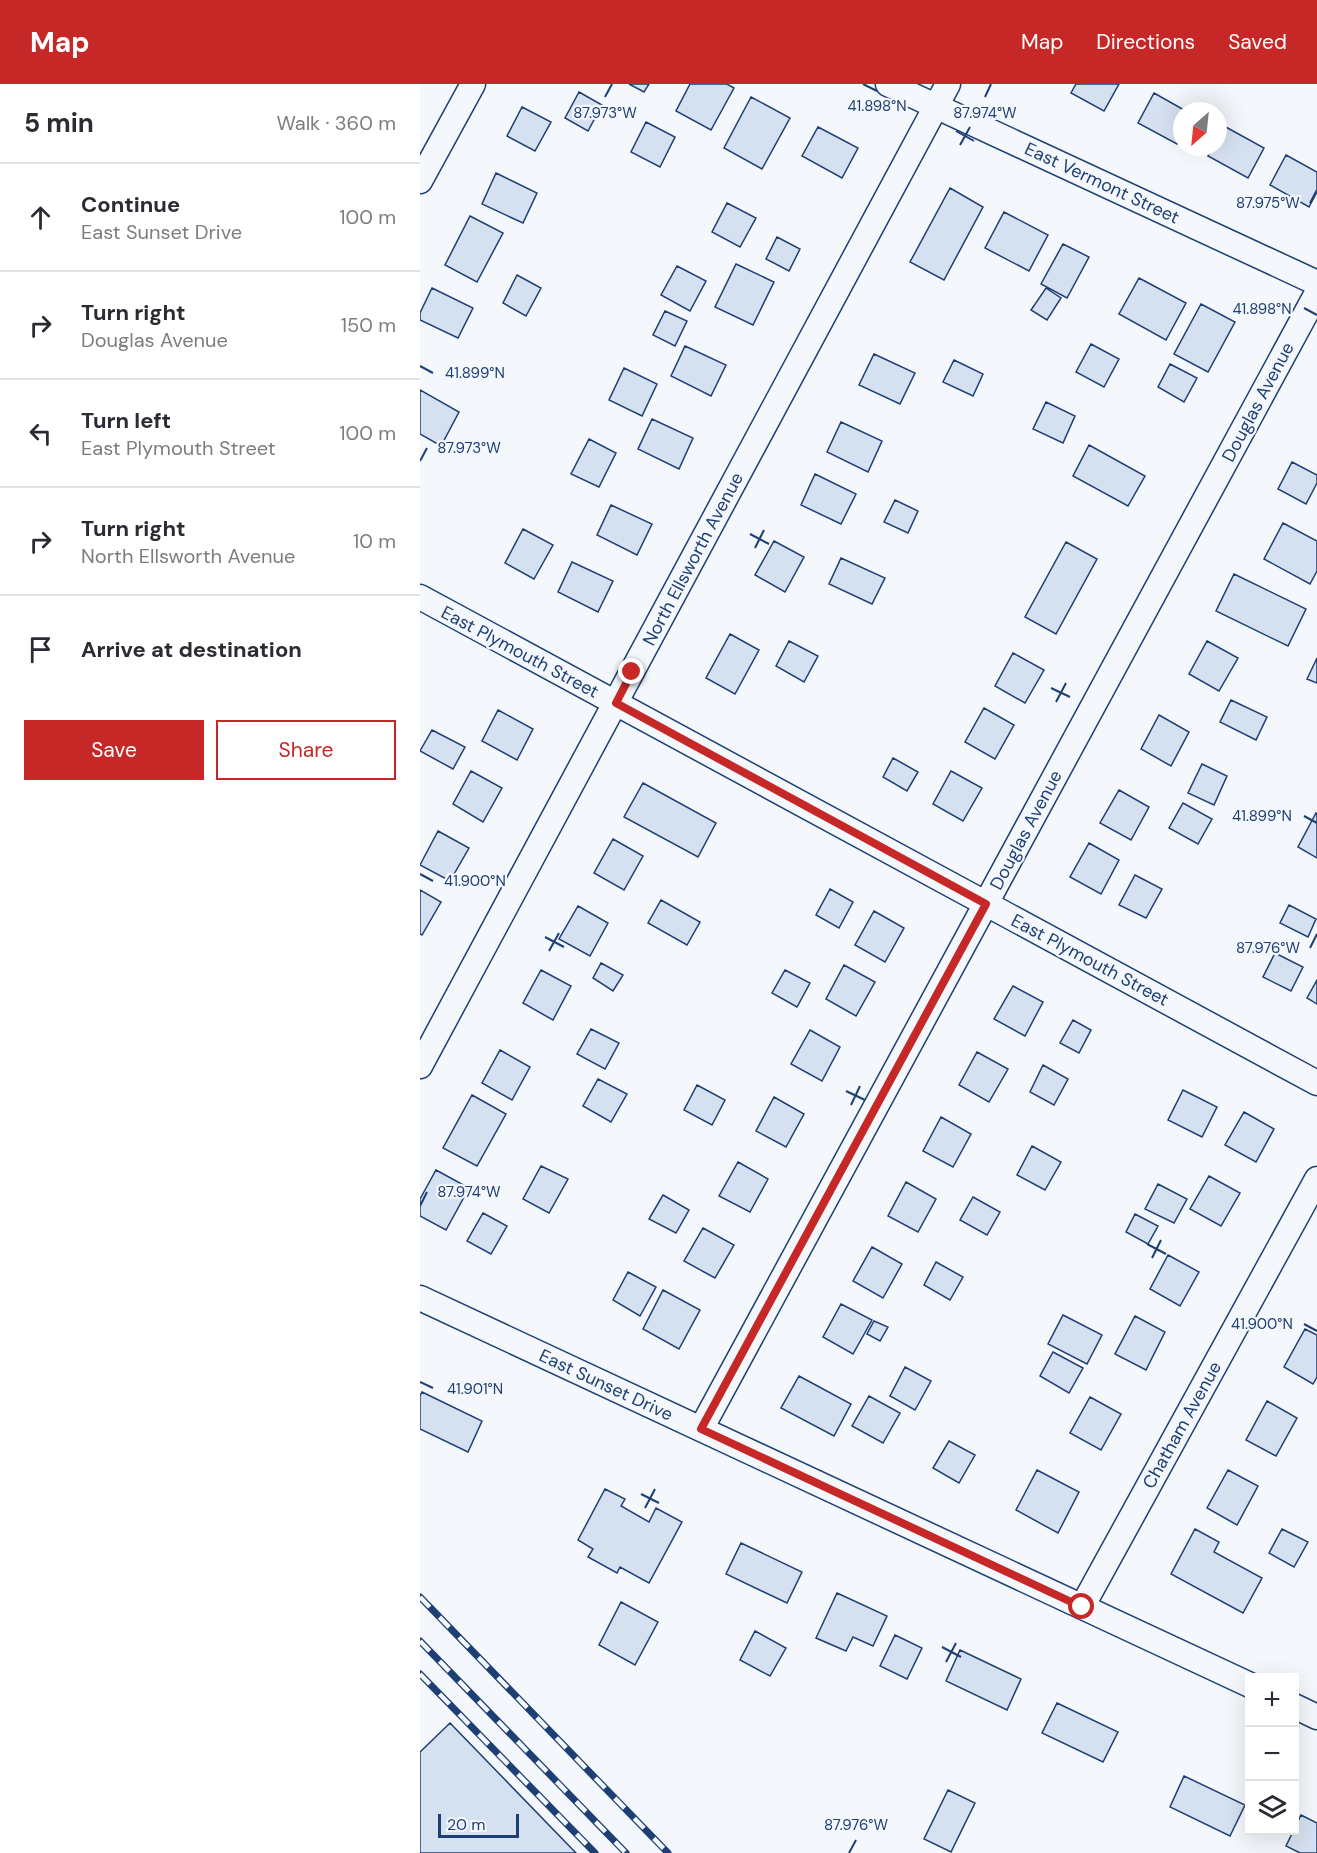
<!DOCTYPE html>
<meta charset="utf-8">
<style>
body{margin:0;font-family:"DM Sans",sans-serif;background:#f2f2f3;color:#2b2b33}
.controls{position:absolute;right:18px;bottom:18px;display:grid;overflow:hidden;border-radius:0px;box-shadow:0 6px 24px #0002}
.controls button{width:54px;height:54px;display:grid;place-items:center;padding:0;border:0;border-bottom:2px solid #e1e1e2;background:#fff;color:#2b2b33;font:30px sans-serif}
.compass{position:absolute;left:753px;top:18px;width:54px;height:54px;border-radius:50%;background:#fff;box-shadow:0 6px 24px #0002;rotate:207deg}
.scale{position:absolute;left:18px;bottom:15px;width:81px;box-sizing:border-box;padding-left:6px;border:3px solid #1d3f73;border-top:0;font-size:16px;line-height:21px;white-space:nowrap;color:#1d3f73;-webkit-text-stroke:4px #f4f7fb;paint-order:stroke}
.stop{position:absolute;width:18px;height:18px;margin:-14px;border:4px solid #c62828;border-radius:50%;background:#fff}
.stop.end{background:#c62828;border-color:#fff;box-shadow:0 2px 6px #0008}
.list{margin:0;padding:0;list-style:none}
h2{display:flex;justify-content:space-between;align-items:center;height:78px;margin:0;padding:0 24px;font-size:26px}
h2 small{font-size:20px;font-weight:400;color:#7c7c81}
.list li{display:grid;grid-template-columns:39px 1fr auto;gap:18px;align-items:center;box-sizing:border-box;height:108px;padding:0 24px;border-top:2px solid #e1e1e2}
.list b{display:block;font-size:22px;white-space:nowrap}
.list p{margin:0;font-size:20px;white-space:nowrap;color:#7c7c81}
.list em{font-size:20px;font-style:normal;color:#7c7c81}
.actions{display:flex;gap:12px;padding:18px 24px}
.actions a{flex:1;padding:14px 0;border:2px solid #c62828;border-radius:0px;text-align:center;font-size:21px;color:#c62828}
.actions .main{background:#c62828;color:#fff}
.icon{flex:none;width:33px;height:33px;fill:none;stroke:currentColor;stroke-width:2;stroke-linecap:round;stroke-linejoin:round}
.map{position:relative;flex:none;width:897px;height:1769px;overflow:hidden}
header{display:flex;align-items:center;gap:36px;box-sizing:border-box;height:84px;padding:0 30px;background:#c62828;color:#fff}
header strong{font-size:28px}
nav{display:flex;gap:33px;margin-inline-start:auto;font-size:21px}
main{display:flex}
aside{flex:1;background:#fff}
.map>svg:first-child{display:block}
</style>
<header>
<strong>Map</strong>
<nav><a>Map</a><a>Directions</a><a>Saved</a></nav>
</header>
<main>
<aside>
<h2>5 min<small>Walk · 360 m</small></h2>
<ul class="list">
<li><svg class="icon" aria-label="ahead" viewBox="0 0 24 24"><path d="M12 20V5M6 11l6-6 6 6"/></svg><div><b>Continue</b><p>East Sunset Drive</p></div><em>100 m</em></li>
<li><svg class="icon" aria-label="right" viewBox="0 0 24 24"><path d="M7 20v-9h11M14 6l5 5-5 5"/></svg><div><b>Turn right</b><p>Douglas Avenue</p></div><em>150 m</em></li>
<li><svg class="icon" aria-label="left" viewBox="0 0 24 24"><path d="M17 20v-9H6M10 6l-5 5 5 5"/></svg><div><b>Turn left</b><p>East Plymouth Street</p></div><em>100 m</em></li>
<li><svg class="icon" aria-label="right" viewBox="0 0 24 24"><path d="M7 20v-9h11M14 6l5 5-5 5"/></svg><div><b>Turn right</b><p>North Ellsworth Avenue</p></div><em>10 m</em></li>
<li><svg class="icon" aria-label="arrive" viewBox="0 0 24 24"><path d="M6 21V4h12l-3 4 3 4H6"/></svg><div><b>Arrive at destination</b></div></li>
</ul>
<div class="actions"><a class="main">Save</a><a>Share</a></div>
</aside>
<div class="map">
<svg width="897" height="1769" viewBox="0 0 897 1769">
<rect width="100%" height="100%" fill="#f4f7fb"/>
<path fill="#d5e0f0" stroke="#1d3f73" stroke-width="1.5" d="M209,0H229L224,8Z
M270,0H307L314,4L291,46L256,27Z
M656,0H699L684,27L651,9Z
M159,8L182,21L168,47L145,34Z
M734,9L766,27H762V52L757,60L718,39Z
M331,13L370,34L342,85L304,64Z
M102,23L131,38L115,67L87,52Z
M226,38L255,53L240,83L211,68Z
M804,42L844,64L828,94L788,72L793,63H798V54Z
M398,43L438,64L422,94L382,72Z
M866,71L897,88V108L889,123L850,101Z
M76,89L117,109L103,139L62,120Z
M530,104L563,123L524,196L490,178Z
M307,119L336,134L320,163L292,148Z
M584,128L628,151L609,187L565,164Z
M50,132L83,149L57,198L25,181Z
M357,153L380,165L369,187L346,175Z
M643,160L669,173L647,214L621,200Z
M316,180L354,198L333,241L295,223Z
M257,182L286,197L270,227L241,211Z
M97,191L121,204L106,232L83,219Z
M719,194L766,219L746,256L699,230Z
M12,204L53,224L38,254L0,236V229Z
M626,204L641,214L627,236L611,226Z
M781,220L815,238L788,288L754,270Z
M245,227L267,237L255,262L233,251Z
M671,260L699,275L684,303L656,288Z
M265,262L306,281L291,312L251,292Z
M454,270L495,289L480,320L439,301Z
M534,276L563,290L553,312L523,298Z
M750,280L777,294L764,318L738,303Z
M204,284L237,300L222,332L189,316Z
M0,306L39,328L21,362L0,350Z
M626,318L655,332L643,359L613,345Z
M232,335L273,354L259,385L218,365Z
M421,338L462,357L448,388L407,368Z
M169,355L196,369L179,403L151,390Z
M669,361L725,392L708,422L653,392Z
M872,378L897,391V399L886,420L858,405Z
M395,390L436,410L421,440L381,421Z
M475,416L498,427L488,449L464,438Z
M191,421L232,440L217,471L177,451Z
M863,439L897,457V487L890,500L844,475Z
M103,445L133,461L114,495L85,479Z
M354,457L384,473L365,508L335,491Z
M646,458L677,475L636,550L605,533Z
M421,474L465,494L452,520L409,500Z
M152,478L193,497L178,528L138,508Z
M814,490L886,525L868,562L796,527Z
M310,550L339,566L315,610L286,594Z
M369,557L398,572L384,598L356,582Z
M787,557L818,574L799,607L769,590Z
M593,569L624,586L605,619L575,602Z
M897,574V599L887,595Z
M811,616L847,633L836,656L800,638Z
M564,624L594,641L575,675L545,658Z
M78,626L113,645L97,676L62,657Z
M739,631L769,648L751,682L721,665Z
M12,646L45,663L33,685L0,667Z
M473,674L498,688L487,707L463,693Z
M782,680L807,692L794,721L768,709Z
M51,687L82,704L63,738L33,720Z
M531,687L562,704L543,737L513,720Z
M223,699L296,739L278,773L204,733Z
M699,706L729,723L711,756L680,739Z
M763,719L792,735L778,760L749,744Z
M896,729H897V774L878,763Z
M18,747L49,764L30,797L0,781Z
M193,755L223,772L204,806L174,789Z
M669,759L699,776L681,810L650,793Z
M715,791L742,805L726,834L699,821Z
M410,805L433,818L419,844L396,831Z
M0,806L21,818L2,851L0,850Z
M241,816L280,838L267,861L228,839Z
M869,821L896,835L888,853L860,839Z
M158,822L188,839L170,872L139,855Z
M454,827L484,844L465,878L435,861Z
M855,869L883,883L871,907L843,893Z
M181,879L203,891L193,907L173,894Z
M424,881L455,898L436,932L406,915Z
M121,886L151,902L133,936L103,919Z
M365,886L390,899L377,923L352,909Z
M897,896V920L887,914Z
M593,902L623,918L605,952L574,935Z
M653,936L671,946L659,969L640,959Z
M171,945L199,959L185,985L157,970Z
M390,946L420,963L402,997L371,980Z
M80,966L110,983L92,1016L62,999Z
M557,968L588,985L569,1018L539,1001Z
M623,981L648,995L634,1021L610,1008Z
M178,995L207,1010L191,1038L163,1022Z
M277,1001L305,1016L292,1041L264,1026Z
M763,1006L797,1023L782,1053L748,1036Z
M52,1011L86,1030L57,1082L23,1064Z
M354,1013L384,1030L366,1063L336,1047Z
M824,1028L854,1045L836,1078L805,1061Z
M521,1033L551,1050L533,1083L503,1067Z
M612,1062L641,1078L625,1106L597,1091Z
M318,1078L348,1095L330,1128L299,1112Z
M121,1082L148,1095L129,1129L103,1115Z
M16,1086L49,1104L26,1146L0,1132V1115Z
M789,1092L820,1109L801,1142L770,1125Z
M486,1098L516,1115L498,1148L468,1132Z
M738,1100L767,1115L754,1139L725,1125Z
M243,1111L269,1126L256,1149L229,1135Z
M553,1113L580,1128L567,1151L540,1136Z
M63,1129L87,1142L71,1170L47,1157Z
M715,1130L738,1142L728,1160L706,1148Z
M283,1144L314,1161L295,1194L264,1177Z
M452,1163L482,1180L463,1214L433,1197Z
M748,1171L779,1188L760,1222L730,1205Z
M516,1178L543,1193L530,1216L504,1201Z
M208,1188L236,1203L220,1232L193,1216Z
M243,1206L280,1226L259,1265L223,1245Z
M421,1220L452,1236L433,1270L403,1253Z
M643,1231L682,1251L667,1280L628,1260Z
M715,1232L745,1248L726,1286L695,1270Z
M454,1237L468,1243L460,1257L447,1250Z
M885,1245L897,1251V1293L893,1300L864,1283Z
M633,1268L663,1284L649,1309L620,1292Z
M485,1283L511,1297L495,1326L470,1312Z
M379,1292L431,1320L414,1352L361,1324Z
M2,1308L62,1337L48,1368L0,1345V1312Z
M449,1312L480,1329L463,1359L432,1342Z
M670,1313L701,1330L681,1366L650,1349Z
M847,1317L877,1334L856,1372L826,1356Z
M529,1357L555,1371L539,1399L513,1384Z
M617,1386L659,1408L638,1449L596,1426Z
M808,1386L838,1402L817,1441L787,1424Z
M185,1405L205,1415L201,1422L229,1438L236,1424L262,1438L229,1499L200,1483L197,1489L168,1473L173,1465L158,1456Z
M775,1445L799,1458L794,1468L842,1494L823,1529L751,1490Z
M862,1445L888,1458L874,1483L849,1469Z
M321,1459L382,1488L367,1519L306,1490Z
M417,1509L467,1532L453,1562L433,1553L426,1567L396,1554Z
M201,1518L238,1538L215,1581L179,1561Z
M335,1547L366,1564L350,1592L320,1576Z
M475,1551L502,1564L487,1595L460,1582Z
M540,1566L601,1595L587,1626L526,1597Z
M637,1619L698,1648L683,1678L622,1649Z
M30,1639L156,1769H0V1668Z
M764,1692L825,1721L810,1752L750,1723Z
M528,1706L555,1719L531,1768L504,1755Z
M881,1731L897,1739V1769H880L866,1762Z"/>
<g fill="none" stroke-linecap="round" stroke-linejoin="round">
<defs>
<path id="minor" d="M468,0L897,199
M0,97L53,0
M0,513L897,999
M0,982L528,0
M0,1214L830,1601
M281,1345L897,209
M662,1523L897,1095
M874,1622L897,1633"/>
</defs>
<use href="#minor" stroke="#1d3f73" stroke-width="27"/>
<use href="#minor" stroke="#f4f7fb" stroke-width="24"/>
<defs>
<path id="rail" d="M0,1513L248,1769
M0,1557L206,1769
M0,1590L175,1769"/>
</defs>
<use href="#rail" stroke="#1d3f73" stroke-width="7"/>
<use href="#rail" stroke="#f4f7fb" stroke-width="4.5" stroke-dasharray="14" stroke-linecap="butt"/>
</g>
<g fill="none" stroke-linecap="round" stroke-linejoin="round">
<path stroke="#c62828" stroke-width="8" d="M212,588L196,619L566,820L281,1345L662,1523"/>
</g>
<path fill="none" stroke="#1d3f73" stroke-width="2" d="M443,0L457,7M185,13L192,0M565,13L571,0M536,47L554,57M540,61L550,43M890,119L897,106M884,224L897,231M0,282L13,289M0,377L7,364M330,450L349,460M335,464L344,446M631,604L650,613M636,618L646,599M884,732L897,739M0,790L13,797M125,853L144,863M890,864L897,850M129,867L139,849M426,1007L445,1016M431,1021L440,1002M0,1122L7,1108M727,1160L746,1170M732,1174L741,1156M884,1240L897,1247M0,1298L13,1304M221,1410L239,1419M225,1424L235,1405M522,1563L541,1573M526,1578L536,1559M429,1769L436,1756"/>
<g text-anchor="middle" stroke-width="4.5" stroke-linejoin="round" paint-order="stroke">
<g font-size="18" fill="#1d3f73" stroke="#f4f7fb">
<text transform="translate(682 99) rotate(25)" y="6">East Vermont Street</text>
<text transform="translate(838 318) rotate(-62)" y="6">Douglas Avenue</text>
<text transform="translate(273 475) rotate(-62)" y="6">North Ellsworth Avenue</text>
<text transform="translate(100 568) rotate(28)" y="6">East Plymouth Street</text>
<text transform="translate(606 746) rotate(-62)" y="6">Douglas Avenue</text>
<text transform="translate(670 876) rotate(28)" y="6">East Plymouth Street</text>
<text transform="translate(186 1301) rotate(25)" y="6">East Sunset Drive</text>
<text transform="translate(762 1341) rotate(-61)" y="6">Chatham Avenue</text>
</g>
</g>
<g font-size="15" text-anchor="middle" fill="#1d3f73" stroke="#f4f7fb" stroke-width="4.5" stroke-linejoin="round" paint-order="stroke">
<text x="457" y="27">41.898°N</text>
<text x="185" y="34">87.973°W</text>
<text x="565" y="34">87.974°W</text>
<text x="848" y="124">87.975°W</text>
<text x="842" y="230">41.898°N</text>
<text x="55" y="294">41.899°N</text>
<text x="49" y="369">87.973°W</text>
<text x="842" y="737">41.899°N</text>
<text x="55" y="802">41.900°N</text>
<text x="848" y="869">87.976°W</text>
<text x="49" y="1113">87.974°W</text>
<text x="842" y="1245">41.900°N</text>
<text x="55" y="1310">41.901°N</text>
<text x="436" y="1746">87.976°W</text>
</g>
</svg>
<div class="controls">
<button>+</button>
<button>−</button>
<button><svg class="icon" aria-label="layers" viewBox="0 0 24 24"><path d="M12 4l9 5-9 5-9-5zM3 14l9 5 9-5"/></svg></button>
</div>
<svg class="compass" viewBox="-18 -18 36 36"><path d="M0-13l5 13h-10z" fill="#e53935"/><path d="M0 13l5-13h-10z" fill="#7c7c81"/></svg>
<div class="scale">20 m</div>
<div class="stop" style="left:662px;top:1523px"></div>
<div class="stop end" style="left:212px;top:588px"></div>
</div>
</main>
